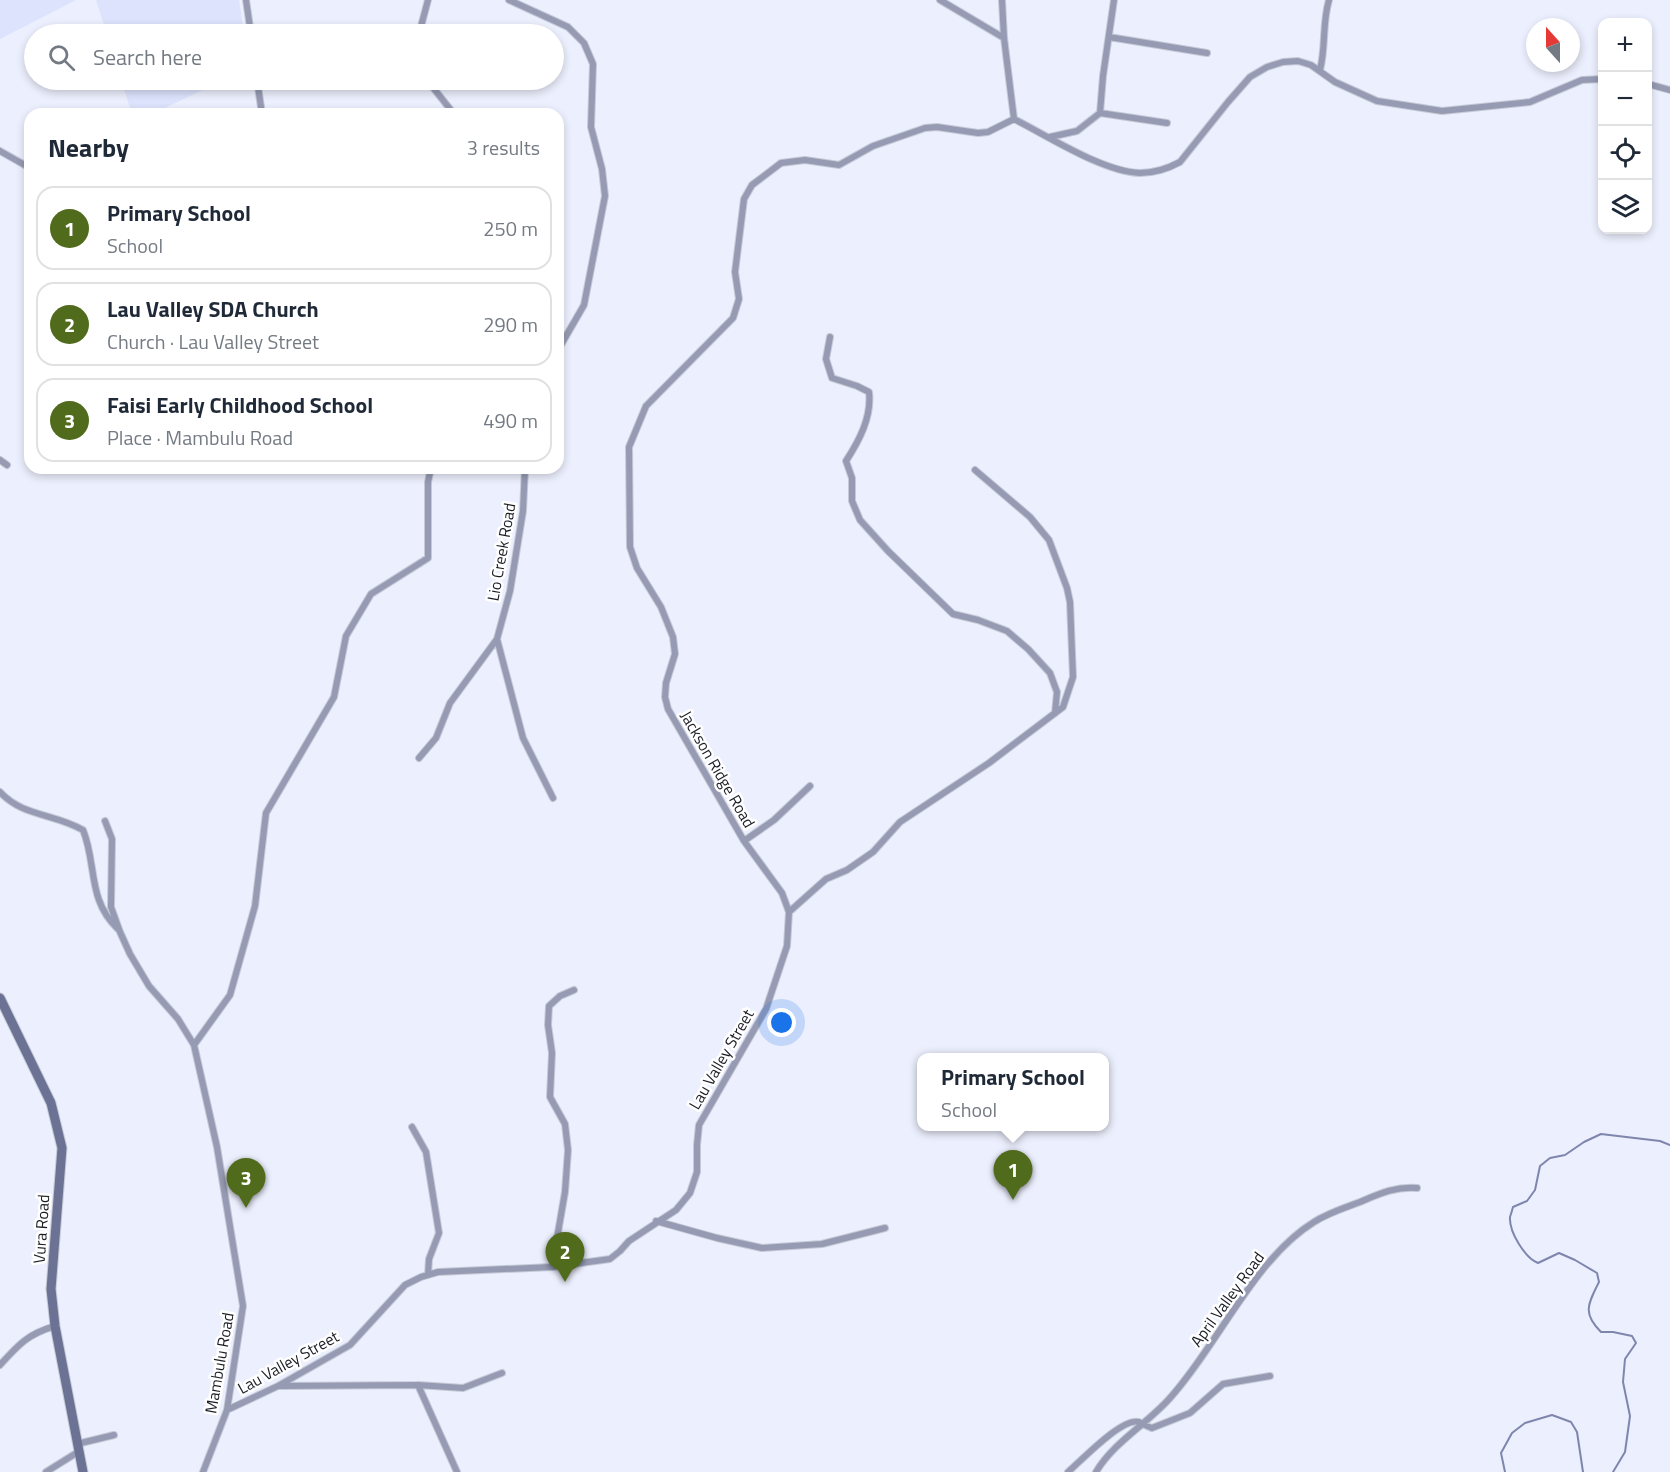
<!DOCTYPE html>
<meta charset="utf-8">
<style>
body{margin:0;font-family:"Titillium Web",sans-serif;background:#f6f6f7;color:#1f2937}
.controls{position:absolute;right:18px;top:18px;display:grid;overflow:hidden;border-radius:12px;box-shadow:0 3px 9px #0003}
.controls button{width:54px;height:54px;display:grid;place-items:center;padding:0;border:0;border-bottom:2px solid #e0e1e3;background:#fff;color:#1f2937;font:30px sans-serif}
.compass{position:absolute;left:1526px;top:18px;width:54px;height:54px;border-radius:50%;background:#fff;box-shadow:0 3px 9px #0003;rotate:339deg}
.you{position:absolute;left:782px;top:1023px;width:21px;height:21px;margin:-15px;border:4px solid #fff;border-radius:50%;background:#1a73e8;box-shadow:0 0 0 9px #1a73e833}
.badge{display:grid;place-items:center;width:39px;height:39px;border-radius:50%;background:#516b1c;color:#fff;font-size:20px;font-weight:700}
.pin{position:absolute;translate:-50% -50px;filter:drop-shadow(0 2px 3px #0008)}
.pin::after{content:'';position:absolute;top:32px;width:21px;height:18px;background:inherit;clip-path:polygon(0 0,100% 0,50% 100%)}
.popup{position:absolute;left:917px;top:1053px;width:192px;height:78px;box-sizing:border-box;display:grid;place-content:center;border-radius:12px;background:#fff;filter:drop-shadow(0 2px 4px #0005);font-size:20px;white-space:nowrap;color:#747a83}
.popup b{font-size:22px;color:#1f2937}
.popup::after{content:'';position:absolute;left:50%;top:100%;margin-left:-12px;border:12px solid transparent;border-top-color:#fff}
.list{margin:0;padding:0;list-style:none}
h2{display:flex;justify-content:space-between;align-items:center;height:78px;margin:0;padding:0 24px;font-size:26px}
h2 small{font-size:20px;font-weight:400;color:#747a83}
.list li{display:grid;grid-template-columns:39px 1fr auto;gap:18px;align-items:center;box-sizing:border-box;height:84px;margin:0 12px 12px;padding:0 12px;border:2px solid #e0e1e3;border-radius:18px}
.list b{display:block;font-size:22px;white-space:nowrap}
.list p{margin:0;font-size:20px;white-space:nowrap;color:#747a83}
.list em{font-size:20px;font-style:normal;color:#747a83}
.icon{flex:none;width:33px;height:33px;fill:none;stroke:currentColor;stroke-width:2;stroke-linecap:round;stroke-linejoin:round}
.map{position:relative;flex:none;width:1670px;height:1472px;overflow:hidden}
.search{position:absolute;background:#fff;box-shadow:0 3px 9px #0003;left:24px;top:24px;width:540px;height:66px;display:flex;align-items:center;gap:15px;box-sizing:border-box;padding:0 21px;border-radius:33px;color:#747a83;font-size:22px}
.panel{position:absolute;background:#fff;box-shadow:0 3px 9px #0003;left:24px;top:108px;width:540px;height:366px;border-radius:18px}
.map>svg:first-child{display:block}
</style>
<div class="map">
<svg width="1670" height="1472" viewBox="0 0 1670 1472">
<rect width="100%" height="100%" fill="#eceffd"/>
<path fill="#dde3fc" d="M0,0H76L0,39Z
M96,0H239L244,34H107Z
M121,80H224L152,114H132Z"/>
<g fill="none" stroke-linecap="round" stroke-linejoin="round">
<path stroke="#7e86ae" stroke-width="2" d="M1505,1472L1501,1453L1512,1433L1525,1423L1552,1415L1571,1422L1577,1432L1583,1472
M1613,1472L1625,1452L1630,1416L1623,1382L1625,1359L1636,1343L1632,1336L1613,1332H1601C1582,1313 1588,1304 1599,1282L1597,1273L1575,1260L1559,1253L1538,1263C1525,1258 1509,1232 1510,1217C1511,1214 1512,1211 1513,1207L1527,1201L1535,1190L1540,1166L1550,1158L1565,1155L1584,1142L1601,1134L1660,1141L1670,1145"/>
<defs>
<path id="street" d="M246,0L251,34
M509,0L568,27L584,43L593,64L591,127L602,169L605,196L584,305L558,350
M940,0L1004,38
M1002,0L1004,38L1014,119
M419,34L428,0
M1109,37L1207,53
M1320,70C1326,47 1322,23 1329,0
M257,80L262,114
M427,80L454,114
M1648,84L1670,90
M1100,113L1167,123
M1014,119C1048,136 1103,172 1140,173C1154,173 1169,168 1180,162L1228,102L1250,77L1267,67L1283,62L1298,61L1311,65L1335,82L1377,101L1442,111L1530,102L1582,80L1602,79
M1050,137L1077,131L1100,113L1103,76L1114,0
M0,151L30,168
M830,337L826,359L832,378L857,386L869,392C872,417 859,441 846,461L852,478V501L860,520L888,551L953,614L978,620L1007,631L1028,649L1050,673L1057,692L1055,713
M0,460L7,465
M497,639L523,738L553,798
M419,758L436,738L450,703L497,639L510,591L523,511L525,468
M0,792C23,817 54,813 83,830C97,864 87,900 118,929
M105,821L112,839L111,907L120,932L130,954L149,986L178,1019L194,1045L217,1147L243,1306L227,1410L203,1472
M744,841L774,820L810,786
M789,912L826,879L847,870L873,852L900,822L989,763L1063,707L1073,677L1070,602L1067,588L1049,540L1030,517L975,470
M194,1045L230,995L255,906L266,813L334,697L346,636L371,594L428,558V482L431,468
M412,1127L426,1152L439,1233L429,1259L428,1275
M656,1221L717,1238L762,1248L822,1244L885,1228
M552,1267L565,1192L568,1150L565,1124L550,1097L552,1053L548,1025L549,1006L560,996L574,990
M0,1365C19,1344 28,1334 55,1326
M418,1385L457,1472
M280,1386L418,1385L463,1388L502,1373
M227,1410L278,1386L350,1345L405,1285L421,1277L438,1272L552,1267L610,1259L620,1251L629,1241L676,1210L690,1193L697,1172V1145L699,1125L766,1009L787,946L789,912L782,893L744,841L668,709L665,697L666,683L675,654L673,637L661,607L637,568L630,547L629,447L646,406L733,318L739,299L735,272L744,199L752,185L781,163L805,160L839,165L873,146L925,128L937,127L978,133L988,132L1014,119
M77,1444L114,1435
M46,1472L78,1452
M1068,1472C1081,1461 1122,1417 1139,1422C1142,1423 1148,1427 1152,1428L1190,1413L1223,1384L1270,1376
M1096,1472C1114,1442 1147,1424 1170,1398C1218,1345 1254,1259 1314,1222C1328,1213 1344,1208 1360,1202C1379,1194 1396,1186 1417,1188"/>
<path id="secondary" d="M0,998L51,1103L62,1148L51,1289L55,1326L83,1472"/>
</defs>
<use href="#street" stroke="#c6c9d6" stroke-width="8"/>
<use href="#secondary" stroke="#c6c9d6" stroke-width="11"/>
<use href="#street" stroke="#969bb3" stroke-width="6"/>
<use href="#secondary" stroke="#6b7294" stroke-width="9"/>
</g>
<g text-anchor="middle" stroke-width="5" stroke-linejoin="round" paint-order="stroke">
<g font-size="16" fill="#1b1d25" stroke="#fff">
<text transform="translate(501 552) rotate(-80)" y="6">Lio Creek Road</text>
<text transform="translate(718 769) rotate(60)" y="6">Jackson Ridge Road</text>
<text transform="translate(721 1059) rotate(-60)" y="6">Lau Valley Street</text>
<text transform="translate(41 1229) rotate(-86)" y="6">Vura Road</text>
<text transform="translate(1227 1299) rotate(-54)" y="6">April Valley Road</text>
<text transform="translate(288 1362) rotate(-29)" y="6">Lau Valley Street</text>
<text transform="translate(219 1363) rotate(-80)" y="6">Mambulu Road</text>
</g>
</g>
</svg>
<div class="controls">
<button>+</button>
<button>−</button>
<button><svg class="icon" aria-label="locate" viewBox="0 0 24 24"><circle cx="12" cy="12" r="6"/><path d="M12 2v4M12 18v4M2 12h4M18 12h4"/></svg></button>
<button><svg class="icon" aria-label="layers" viewBox="0 0 24 24"><path d="M12 4l9 5-9 5-9-5zM3 14l9 5 9-5"/></svg></button>
</div>
<svg class="compass" viewBox="-18 -18 36 36"><path d="M0-13l5 13h-10z" fill="#e53935"/><path d="M0 13l5-13h-10z" fill="#747a83"/></svg>
<div class="you"></div>
<div class="pin badge" style="left:1013px;top:1200px">1</div>
<div class="popup"><b>Primary School</b>School</div>
<div class="pin badge" style="left:565px;top:1282px">2</div>
<div class="pin badge" style="left:246px;top:1208px">3</div>
<div class="search"><svg class="icon" aria-label="search" viewBox="0 0 24 24"><circle cx="10" cy="10" r="6"/><path d="M15 15l6 6"/></svg>Search here</div>
<section class="panel">
<h2>Nearby<small>3 results</small></h2>
<ul class="list">
<li><span class="badge">1</span><div><b>Primary School</b><p>School</p></div><em>250 m</em></li>
<li><span class="badge">2</span><div><b>Lau Valley SDA Church</b><p>Church · Lau Valley Street</p></div><em>290 m</em></li>
<li><span class="badge">3</span><div><b>Faisi Early Childhood School</b><p>Place · Mambulu Road</p></div><em>490 m</em></li>
</ul>
</section>
</div>
